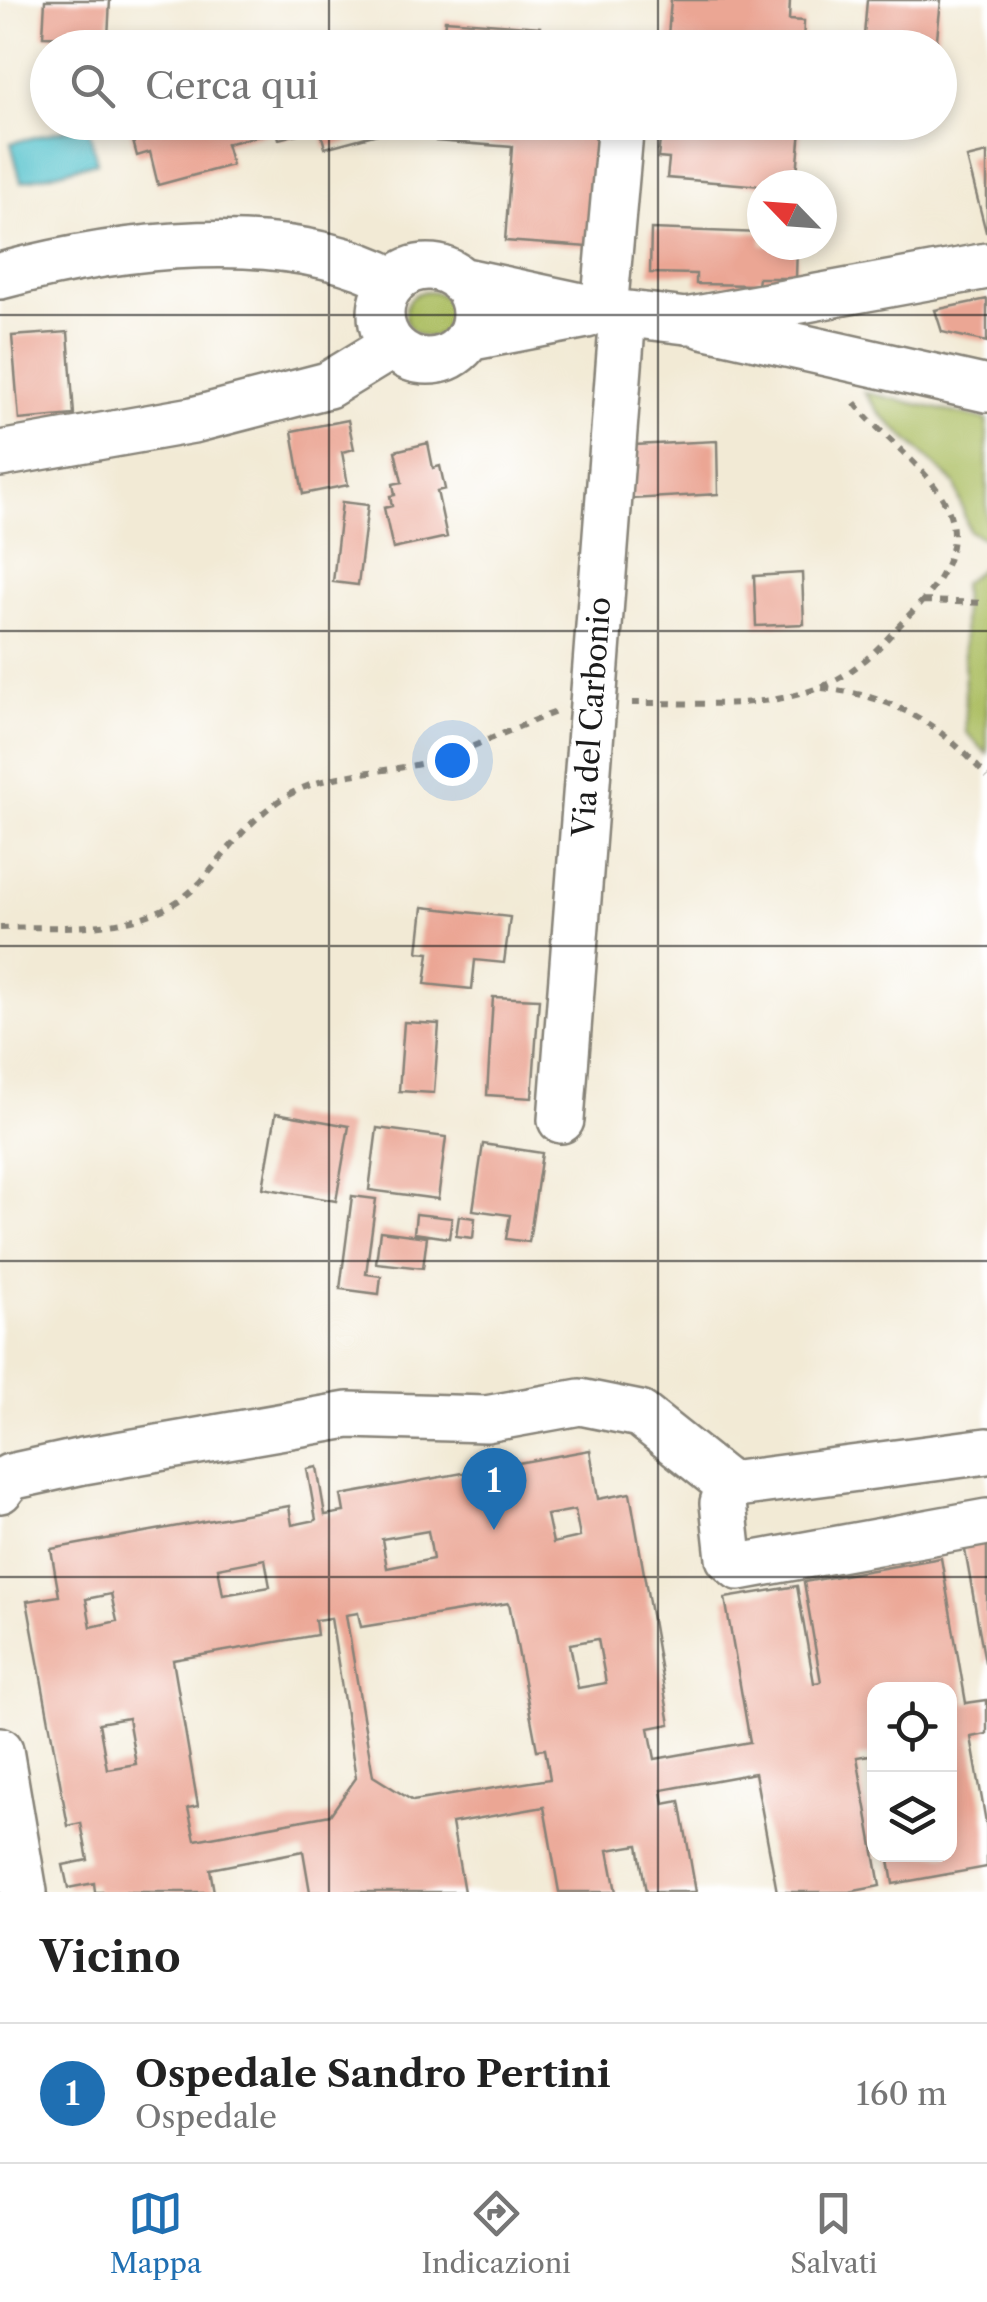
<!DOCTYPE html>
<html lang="it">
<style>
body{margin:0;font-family:"Libre Caslon Text",serif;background:#f2f2f2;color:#222}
.controls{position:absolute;right:30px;bottom:30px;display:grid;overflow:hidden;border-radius:20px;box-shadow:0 5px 15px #0003}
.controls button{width:90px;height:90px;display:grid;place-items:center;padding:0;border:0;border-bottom:2px solid #e0e0e0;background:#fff;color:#222;font:50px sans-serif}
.compass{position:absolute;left:747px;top:170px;width:90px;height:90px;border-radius:50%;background:#fff;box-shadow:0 5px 15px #0003;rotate:295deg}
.you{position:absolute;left:452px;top:760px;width:35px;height:35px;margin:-25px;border:8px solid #fff;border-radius:50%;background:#1a73e8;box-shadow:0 0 0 15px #1a73e833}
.badge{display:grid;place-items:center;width:65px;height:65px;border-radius:50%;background:#1f6fb2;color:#fff;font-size:32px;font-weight:700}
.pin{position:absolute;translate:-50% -82px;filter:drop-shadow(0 2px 5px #0008)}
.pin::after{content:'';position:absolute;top:52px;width:35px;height:30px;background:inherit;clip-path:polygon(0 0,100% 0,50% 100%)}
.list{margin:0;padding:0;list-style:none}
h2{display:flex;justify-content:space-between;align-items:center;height:130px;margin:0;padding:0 40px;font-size:42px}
h2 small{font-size:32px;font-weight:400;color:#767676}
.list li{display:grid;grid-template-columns:65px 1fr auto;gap:30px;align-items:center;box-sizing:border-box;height:140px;padding:0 40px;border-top:2px solid #e0e0e0}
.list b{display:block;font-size:38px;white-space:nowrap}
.list p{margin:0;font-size:32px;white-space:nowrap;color:#767676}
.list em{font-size:32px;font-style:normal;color:#767676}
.icon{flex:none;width:55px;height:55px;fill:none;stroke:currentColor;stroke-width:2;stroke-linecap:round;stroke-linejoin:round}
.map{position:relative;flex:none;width:987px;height:1892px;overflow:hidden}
.search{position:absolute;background:#fff;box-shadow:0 5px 15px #0003;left:30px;right:30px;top:30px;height:110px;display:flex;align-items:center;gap:25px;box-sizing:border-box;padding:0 35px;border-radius:55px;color:#767676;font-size:38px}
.sheet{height:270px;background:#fff}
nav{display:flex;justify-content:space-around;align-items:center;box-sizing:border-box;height:140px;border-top:2px solid #e0e0e0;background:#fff;font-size:28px;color:#767676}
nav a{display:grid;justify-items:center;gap:5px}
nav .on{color:#1f6fb2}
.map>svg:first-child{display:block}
</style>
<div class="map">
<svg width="987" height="1892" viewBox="0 0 987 1892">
<rect width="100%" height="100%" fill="#fff"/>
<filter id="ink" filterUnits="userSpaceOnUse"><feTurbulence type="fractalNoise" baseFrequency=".01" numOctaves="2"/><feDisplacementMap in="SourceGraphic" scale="20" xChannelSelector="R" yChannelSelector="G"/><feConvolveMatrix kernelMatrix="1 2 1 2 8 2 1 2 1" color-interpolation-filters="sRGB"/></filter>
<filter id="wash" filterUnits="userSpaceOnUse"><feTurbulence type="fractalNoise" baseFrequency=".0048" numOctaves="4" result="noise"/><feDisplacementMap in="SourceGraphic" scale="40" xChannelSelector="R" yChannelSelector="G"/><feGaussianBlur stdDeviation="2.25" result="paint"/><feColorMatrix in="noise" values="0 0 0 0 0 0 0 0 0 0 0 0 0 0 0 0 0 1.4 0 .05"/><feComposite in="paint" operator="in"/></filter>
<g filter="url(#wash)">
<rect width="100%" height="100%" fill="#f2ead5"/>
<path fill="#abbd61" stroke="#646c3e" stroke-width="2.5" d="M405 314a23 23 0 1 1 46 0a23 23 0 1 1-46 0Z
M864,392L987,420V540L969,531L955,484L881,415Z
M987,564V754L966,732L962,583Z"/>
<path fill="#55c2cc" stroke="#386f74" stroke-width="2.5" d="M88,124L97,162L21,182L11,143Z"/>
<g id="blocks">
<path fill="#eba694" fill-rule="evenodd" d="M45,0H110L108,38L43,36Z
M671,0H790L789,20L804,21L803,48H667Z
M867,0H941L936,48H863Z
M445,20L540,27L539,48H443Z
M128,122H379L381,133L325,148L320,128L279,139L277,131L226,144L232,165L158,185L150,152L137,156Z
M437,122H544L611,127L602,248L505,241L512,147L436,141Z
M671,122H760V125L801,129L796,185L762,186L667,178L669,159L658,158L661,130L670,131Z
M987,153V232H986L967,158Z
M651,229L762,233V245H797L796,278H758L757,285L696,284V274L650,273Z
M987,299V342L942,332L935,310Z
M68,332L74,415L19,420L12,336Z
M348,420L354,449L342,452L348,485L303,494L292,431Z
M717,441L718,494L631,499L634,445Z
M428,443L433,468L440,466L445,489L437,491L447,537L393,549L384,508L392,506L390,496L395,495L393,484L402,482L395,451Z
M342,502L368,505L358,585L333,582Z
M802,573L804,624L756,626L754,576Z
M423,907L510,917L504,963L475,960L472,989L425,984L429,953L418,952Z
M493,997L539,999L532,1098L487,1095Z
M404,1022L439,1024L434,1093L399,1091Z
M276,1113L349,1126L336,1201L263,1188Z
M377,1128L446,1137L438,1199L369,1190Z
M483,1144L542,1153L529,1242L506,1239L510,1215L473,1210Z
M352,1196L376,1199L366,1274L381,1276L379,1294L340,1289Z
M416,1214L452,1218L449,1238L414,1233Z
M459,1216L475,1218L473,1238L456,1236Z
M380,1231L427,1237L423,1268L376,1263Z
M590,1450L598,1499L630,1493L670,1724L649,1728L655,1759L750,1742L725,1598L797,1586L814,1683L821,1682L804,1582L941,1558L966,1703L987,1700V1734L971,1737L987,1828V1867L893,1884L888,1854H950V1690H874V1769L870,1755L857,1757L880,1886L849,1892H777L755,1773L662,1790L664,1804L680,1801L696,1892H646L638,1845L608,1850L616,1892H559L544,1807L452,1823L464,1892H310L303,1851L210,1869L214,1892H95L94,1883L68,1888L63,1865L88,1860L81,1823L68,1826L27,1601L59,1596L51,1549L289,1506L292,1525L316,1520L307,1469L317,1467L325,1515L344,1512L341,1495ZM575,1510L580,1537L553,1543L547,1515ZM428,1531L433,1559L387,1568L382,1539ZM265,1559L270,1587L223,1595L218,1568ZM111,1594L117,1621L91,1627L86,1599ZM509,1603L537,1750L545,1749L550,1779L413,1801L373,1776L346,1615L358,1613L361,1627ZM331,1618L356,1778L330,1815L195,1840L188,1808L198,1806L173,1660L317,1635L315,1620ZM598,1639L606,1683L578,1688L570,1644ZM128,1718L136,1764L107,1769L99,1723Z
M987,1535V1662H985L963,1539Z"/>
</g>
</g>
<g filter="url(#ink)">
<use href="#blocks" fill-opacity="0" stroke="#878378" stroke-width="2.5"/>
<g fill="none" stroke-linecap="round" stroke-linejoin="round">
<defs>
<path id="minor" d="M381 314a47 47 0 1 1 94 0a47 47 0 1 1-94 0Z
M0,276C116,245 283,222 394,281
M460,280L604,311L686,321L987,266
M604,311L621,122
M703,325L987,389
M468,338L587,315
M0,454L193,420L328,385L392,346
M561,1120L623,314
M729,1485L723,1503L729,1558L739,1567L987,1522
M0,1490L10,1477L83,1461L348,1415L486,1419L580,1402L640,1414L729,1485L987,1451
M0,1750L24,1892"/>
</defs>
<use href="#minor" stroke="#878378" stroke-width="50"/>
<path stroke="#878378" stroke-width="6" stroke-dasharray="8 8" stroke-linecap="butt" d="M923,601L987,603
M822,688C894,696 940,723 987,777
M632,703C707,702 797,715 860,664C880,649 896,628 914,610C936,588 958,556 952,523C944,476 878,437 852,399
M0,928C72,925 155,937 206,876C233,844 256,811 294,792C338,770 388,774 435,760C476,747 515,727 556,712"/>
<use href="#minor" stroke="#fff" stroke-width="45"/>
</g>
</g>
<path fill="none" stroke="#1c1c1c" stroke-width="2.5" stroke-opacity="0.55" d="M329,0V48M658,0V48M329,122V1892M658,122V1892M0,315H987M0,631H987M0,946H987M0,1261H987M0,1577H987"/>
<g text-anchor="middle" stroke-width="8" stroke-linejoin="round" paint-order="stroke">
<g font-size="30" fill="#1c1c1c" stroke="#fff">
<text transform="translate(592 717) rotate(-86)" y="10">Via del Carbonio</text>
</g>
</g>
</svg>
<div class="controls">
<button><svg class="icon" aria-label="locate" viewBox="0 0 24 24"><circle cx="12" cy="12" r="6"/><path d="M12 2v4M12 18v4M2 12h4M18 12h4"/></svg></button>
<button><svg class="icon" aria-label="layers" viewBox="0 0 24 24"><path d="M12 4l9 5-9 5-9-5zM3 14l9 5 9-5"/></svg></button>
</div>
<svg class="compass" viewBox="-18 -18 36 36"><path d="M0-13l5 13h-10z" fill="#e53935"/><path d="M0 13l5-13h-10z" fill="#767676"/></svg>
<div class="you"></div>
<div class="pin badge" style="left:494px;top:1530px">1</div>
<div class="search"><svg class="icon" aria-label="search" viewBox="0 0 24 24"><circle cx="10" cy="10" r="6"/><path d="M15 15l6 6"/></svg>Cerca qui</div>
</div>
<section class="sheet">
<h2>Vicino<small></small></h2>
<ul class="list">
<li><span class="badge">1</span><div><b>Ospedale Sandro Pertini</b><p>Ospedale</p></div><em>160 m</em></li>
</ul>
</section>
<nav>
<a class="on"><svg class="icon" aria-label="map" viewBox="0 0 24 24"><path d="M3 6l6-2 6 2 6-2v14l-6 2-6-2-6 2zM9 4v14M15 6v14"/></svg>Mappa</a>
<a><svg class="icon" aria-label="directions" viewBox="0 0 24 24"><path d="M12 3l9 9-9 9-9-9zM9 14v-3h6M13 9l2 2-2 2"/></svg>Indicazioni</a>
<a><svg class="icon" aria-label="saved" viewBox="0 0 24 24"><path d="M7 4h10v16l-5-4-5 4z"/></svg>Salvati</a>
</nav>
